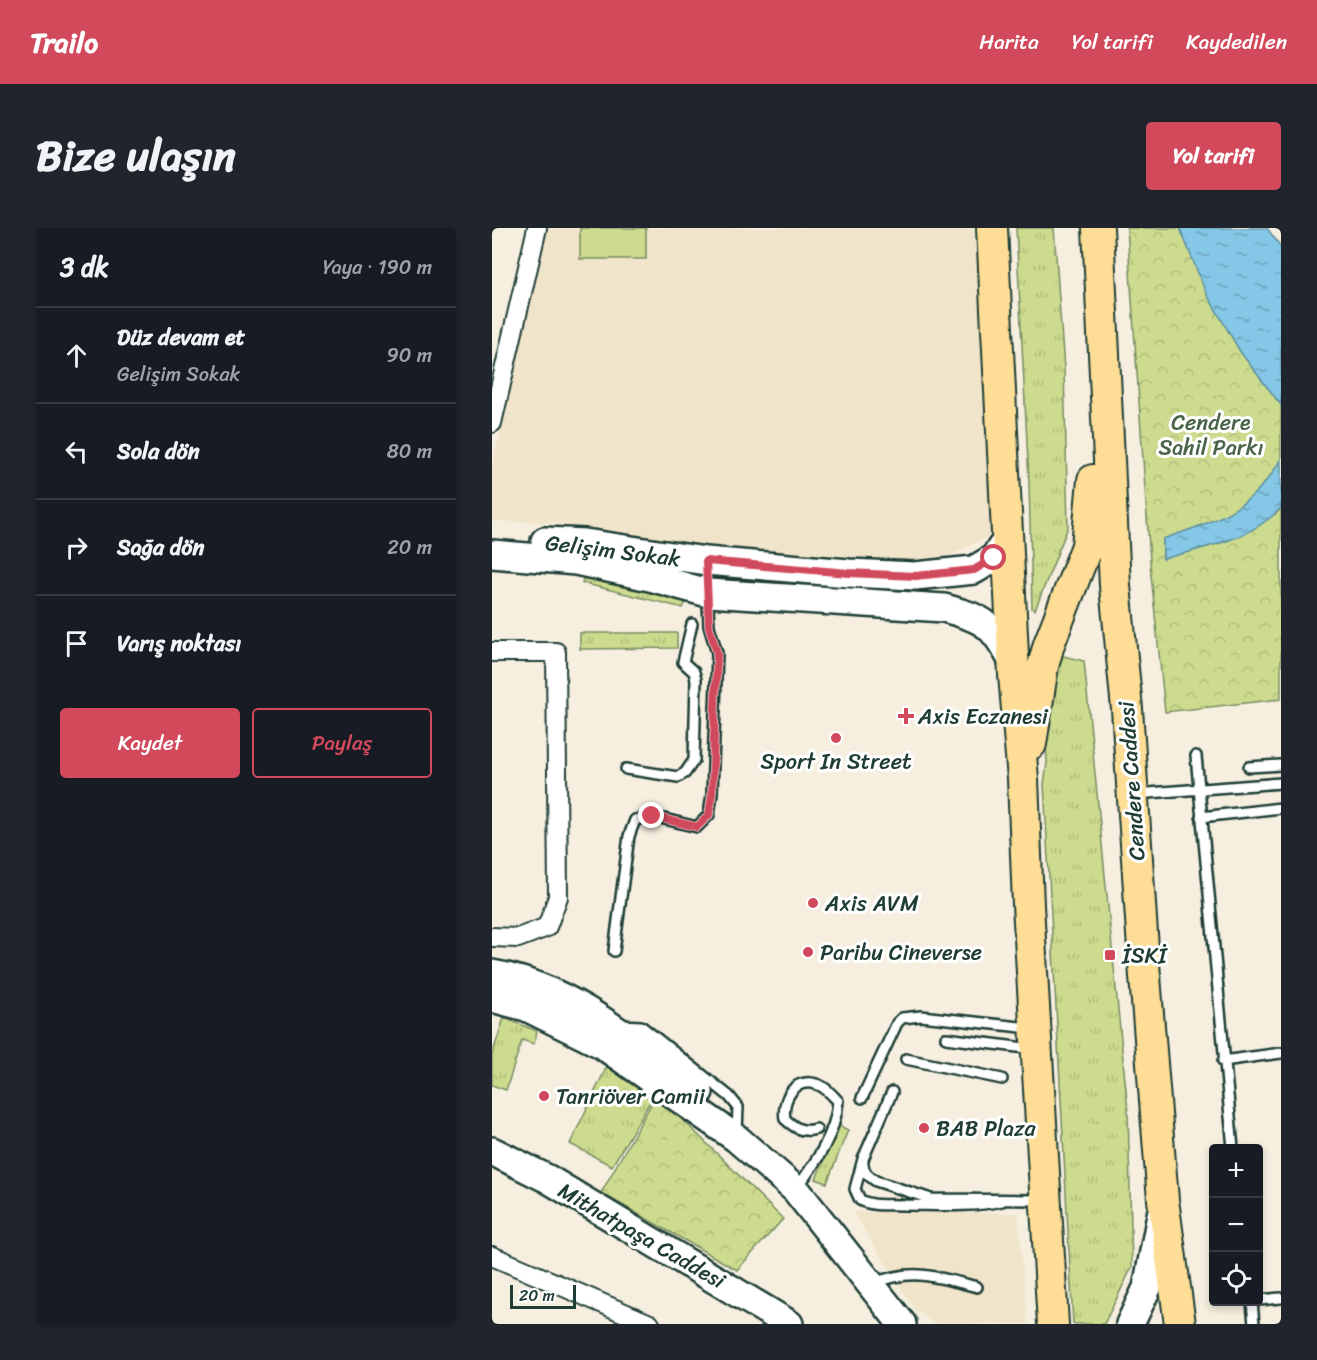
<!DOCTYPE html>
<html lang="tr">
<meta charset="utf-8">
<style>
body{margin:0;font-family:Sriracha,sans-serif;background:#20242c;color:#f1f3f6}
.controls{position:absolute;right:18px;bottom:18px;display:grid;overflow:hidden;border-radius:6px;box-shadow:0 3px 9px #0003}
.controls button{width:54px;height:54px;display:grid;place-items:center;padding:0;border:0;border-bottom:2px solid #363941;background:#171b24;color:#f1f3f6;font:30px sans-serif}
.scale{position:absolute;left:18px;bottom:15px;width:66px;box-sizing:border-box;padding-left:6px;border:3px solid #1f3d34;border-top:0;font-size:16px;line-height:21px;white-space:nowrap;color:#1f3d34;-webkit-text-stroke:4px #fff;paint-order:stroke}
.stop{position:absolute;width:18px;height:18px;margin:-14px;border:4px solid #d1495b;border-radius:50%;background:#fff}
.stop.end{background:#d1495b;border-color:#fff;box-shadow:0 2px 6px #0008}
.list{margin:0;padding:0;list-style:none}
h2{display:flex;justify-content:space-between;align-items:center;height:78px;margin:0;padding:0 24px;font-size:26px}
h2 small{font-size:20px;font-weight:400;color:#9ea1a6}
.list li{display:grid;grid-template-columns:39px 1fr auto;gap:18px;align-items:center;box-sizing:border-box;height:96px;padding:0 24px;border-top:2px solid #363941}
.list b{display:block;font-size:22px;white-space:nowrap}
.list p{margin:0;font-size:20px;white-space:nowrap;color:#9ea1a6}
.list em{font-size:20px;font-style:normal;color:#9ea1a6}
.actions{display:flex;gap:12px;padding:18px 24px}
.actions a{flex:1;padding:14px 0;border:2px solid #d1495b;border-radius:6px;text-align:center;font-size:21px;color:#d1495b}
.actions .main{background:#d1495b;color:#fff}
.icon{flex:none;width:33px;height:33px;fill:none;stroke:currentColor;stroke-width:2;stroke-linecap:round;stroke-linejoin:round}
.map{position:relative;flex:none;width:789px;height:1096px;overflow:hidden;border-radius:6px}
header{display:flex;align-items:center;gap:36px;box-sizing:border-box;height:84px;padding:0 30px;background:#d1495b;color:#fff}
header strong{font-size:28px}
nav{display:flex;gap:33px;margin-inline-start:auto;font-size:21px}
.intro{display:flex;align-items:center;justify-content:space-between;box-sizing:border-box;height:144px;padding:0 36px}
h1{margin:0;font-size:42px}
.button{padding:15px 27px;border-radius:6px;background:#d1495b;color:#fff;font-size:21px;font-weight:700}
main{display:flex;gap:36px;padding:0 36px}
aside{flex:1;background:#171b24;border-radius:6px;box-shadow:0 3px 9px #0003}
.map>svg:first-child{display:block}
</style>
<header>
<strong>Trailo</strong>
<nav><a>Harita</a><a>Yol tarifi</a><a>Kaydedilen</a></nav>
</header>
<div class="intro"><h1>Bize ulaşın</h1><a class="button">Yol tarifi</a></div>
<main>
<aside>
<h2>3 dk<small>Yaya · 190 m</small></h2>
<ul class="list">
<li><svg class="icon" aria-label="ahead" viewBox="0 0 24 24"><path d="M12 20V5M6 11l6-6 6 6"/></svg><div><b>Düz devam et</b><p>Gelişim Sokak</p></div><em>90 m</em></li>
<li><svg class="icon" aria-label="left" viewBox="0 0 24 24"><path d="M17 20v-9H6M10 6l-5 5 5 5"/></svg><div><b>Sola dön</b></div><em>80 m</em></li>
<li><svg class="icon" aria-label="right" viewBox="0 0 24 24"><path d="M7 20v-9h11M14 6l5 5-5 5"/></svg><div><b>Sağa dön</b></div><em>20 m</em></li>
<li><svg class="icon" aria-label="arrive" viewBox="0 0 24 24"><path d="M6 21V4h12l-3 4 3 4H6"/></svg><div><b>Varış noktası</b></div></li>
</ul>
<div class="actions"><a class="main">Kaydet</a><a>Paylaş</a></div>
</aside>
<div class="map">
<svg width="789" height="1096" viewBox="0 0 789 1096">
<defs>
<pattern id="grass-tufts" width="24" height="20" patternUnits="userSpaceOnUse" patternTransform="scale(1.5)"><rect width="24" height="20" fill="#cddb8e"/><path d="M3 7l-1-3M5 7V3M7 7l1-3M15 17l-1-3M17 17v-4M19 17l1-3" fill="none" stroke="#b0bd7b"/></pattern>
<pattern id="park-crowns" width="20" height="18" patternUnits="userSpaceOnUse" patternTransform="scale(1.5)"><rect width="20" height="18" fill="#cddb8e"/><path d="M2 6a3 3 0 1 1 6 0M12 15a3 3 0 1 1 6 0" fill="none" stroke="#b0bd7b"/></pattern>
<pattern id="water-ripples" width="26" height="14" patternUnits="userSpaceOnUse" patternTransform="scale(1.5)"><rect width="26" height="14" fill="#85c7e6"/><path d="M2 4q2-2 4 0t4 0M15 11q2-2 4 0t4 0" fill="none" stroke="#6ca3bb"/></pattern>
</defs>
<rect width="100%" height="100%" fill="#f6efe0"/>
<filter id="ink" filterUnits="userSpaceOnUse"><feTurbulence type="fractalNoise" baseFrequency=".0167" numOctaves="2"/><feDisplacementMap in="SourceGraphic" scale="12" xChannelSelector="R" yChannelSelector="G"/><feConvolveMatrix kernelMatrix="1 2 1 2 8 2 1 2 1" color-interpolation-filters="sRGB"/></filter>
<g filter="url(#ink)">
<path fill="#f0e4ca" d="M54,0H484L502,306L445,334L200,317L63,295L0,293V240Z
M361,984L526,985L536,1096H443L423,1082Z"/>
<path fill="url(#grass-tufts)" stroke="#768c61" stroke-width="1.5" d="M524,0H562L572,141L576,299L543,382L540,380L537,253Z
M92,345L194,374L191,380L90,355Z
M88,405H185V420L88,421Z
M567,427L592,433L636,883L640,1039L612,1096H581L552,556L555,535L552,477Z
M12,790L45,803L42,816L30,812L14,862L0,857V827Z
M115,838L161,869L120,938L78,916Z
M346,897L356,902L335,955L324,951Z"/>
<path fill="url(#park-crowns)" stroke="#768c61" stroke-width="1.5" d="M635,0H688L749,124L789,177V231L778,250L752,277L724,293L671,312V330L783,286L789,280V471L673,484L659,347Z
M162,871L189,890L291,991L245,1042L109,965Z"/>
<path fill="#cddb8e" stroke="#768c61" stroke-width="1.5" d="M88,0H154V31H88Z"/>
<path fill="url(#water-ripples)" stroke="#5c909f" stroke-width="1.5" d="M688,0H775L789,19V177L749,125L714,65Z
M789,231V280C757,313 713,319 671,331V311C723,293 760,282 789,231Z"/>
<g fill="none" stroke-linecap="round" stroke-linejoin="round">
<defs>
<path id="lane" d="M704,528L741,920
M757,539L789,537
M134,541L186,549L193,545L202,532L204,452L202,444L191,434L200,396
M643,566L789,555
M709,589L789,580
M122,723L137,608L143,592L160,588L205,599L217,587L220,566L225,425L217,398L214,335
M129,797L149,798L237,868L246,879L245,905
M454,810L541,821
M414,831L510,851
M731,833L789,825
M400,864L371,931L363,961L368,972C381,979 395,976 410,977C444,977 475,980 510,973
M370,870L405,795L410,790L429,788L538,800
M371,933C370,943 376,948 384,953L439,971L548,972
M305,960C323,935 344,906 346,873C340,867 333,858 324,856C301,849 290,873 293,891C303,900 310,905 324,901
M380,1056C421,1039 445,1049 485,1059
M766,1072L789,1070
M760,1074L762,1096"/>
<path id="street" d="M0,195L45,0
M0,424H64L66,669L55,699L26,710L0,709
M0,1028L158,1096"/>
<path id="secondary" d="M53,313L93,315L214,333L357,345L423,348L482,342L502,330L516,310
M0,326L84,333L158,349L216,365L452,380C493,391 501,396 521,434
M0,746C80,759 144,817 207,864
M0,770L34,779L109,816L244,910L304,962L410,1096
M0,923L56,951L297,1096
M638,1096L655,1060L670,982"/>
<path id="primary" d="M500,0L522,447L531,551L536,677L561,1096
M606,0L623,358L635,481L652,736L671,972L688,1096
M539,516L551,438L557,416L595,318L601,252"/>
</defs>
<use href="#lane" stroke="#1f3d34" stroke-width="14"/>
<use href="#street" stroke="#1f3d34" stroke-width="22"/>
<use href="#secondary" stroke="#1f3d34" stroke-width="32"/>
<use href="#primary" stroke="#1f3d34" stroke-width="34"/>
<use href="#lane" stroke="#fff" stroke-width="9"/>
<use href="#street" stroke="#fff" stroke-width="18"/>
<use href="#secondary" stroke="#fff" stroke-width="27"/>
<use href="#primary" stroke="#fedd96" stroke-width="30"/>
</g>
</g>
<g fill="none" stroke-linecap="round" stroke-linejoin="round" filter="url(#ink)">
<path stroke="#d1495b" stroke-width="8" d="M160,588L205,599L217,587L220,566L225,425L217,398L214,333L357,345L423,348L482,342L502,330"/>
</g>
<g fill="#d1495b" stroke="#fff" stroke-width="2">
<path d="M411 479h6v6h6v6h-6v6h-6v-6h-6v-6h6z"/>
<circle cx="344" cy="510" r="6"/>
<circle cx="321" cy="675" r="6"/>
<circle cx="316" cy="724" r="6"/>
<rect x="612" y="721" width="12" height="12" rx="3"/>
<circle cx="52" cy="868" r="6"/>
<circle cx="432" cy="900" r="6"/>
</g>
<g text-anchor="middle" stroke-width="6" stroke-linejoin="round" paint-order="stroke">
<g font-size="22" fill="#4a644a" stroke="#fff">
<text x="719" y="202">Cendere<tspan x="719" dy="25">Sahil Parkı</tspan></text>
</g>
<g font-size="22" fill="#1f3d34" stroke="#fff">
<text transform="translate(121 322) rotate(7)" y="8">Gelişim Sokak</text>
<text transform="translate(639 553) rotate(-94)" y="8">Cendere Caddesi</text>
<text transform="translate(150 1007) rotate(30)" y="8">Mithatpaşa Caddesi</text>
</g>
<g font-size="22" fill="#1f3d34" stroke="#fff" text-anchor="start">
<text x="426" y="496">Axis Eczanesi</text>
<text x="344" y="541" text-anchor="middle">Sport In Street</text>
<text x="333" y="683">Axis AVM</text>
<text x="328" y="732">Paribu Cineverse</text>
<text x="630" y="735">İSKİ</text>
<text x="64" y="876">Tanriöver Camii</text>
<text x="444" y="908">BAB Plaza</text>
</g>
</g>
</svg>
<div class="controls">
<button>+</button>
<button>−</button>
<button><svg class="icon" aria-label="locate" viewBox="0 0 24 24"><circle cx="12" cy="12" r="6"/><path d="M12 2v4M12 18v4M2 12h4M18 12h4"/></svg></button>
</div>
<div class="scale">20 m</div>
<div class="stop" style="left:502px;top:330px"></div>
<div class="stop end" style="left:160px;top:588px"></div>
</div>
</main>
